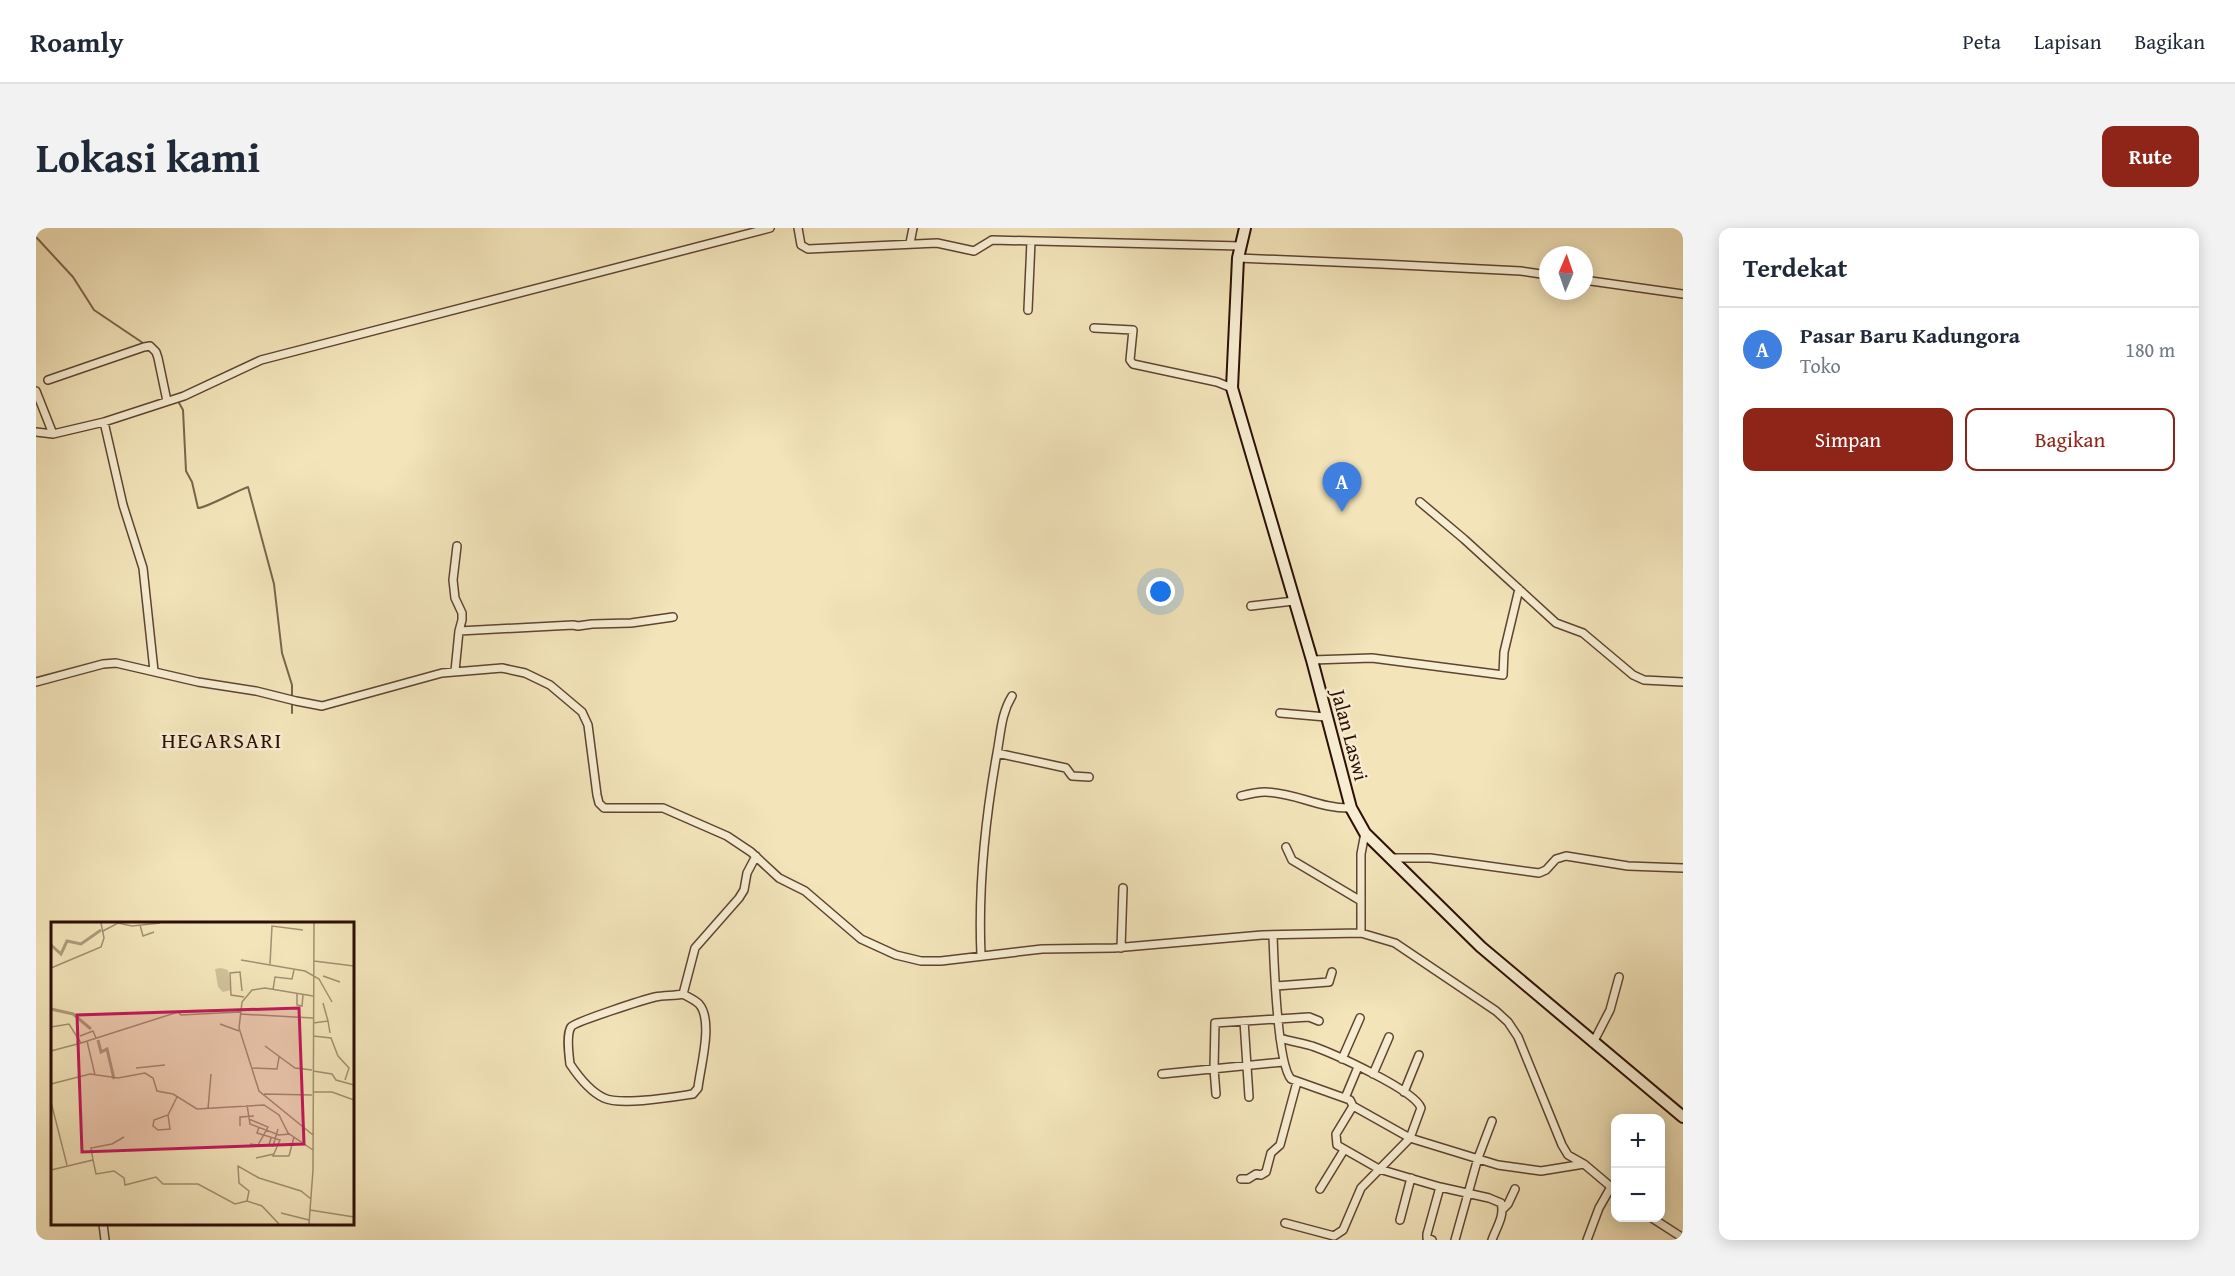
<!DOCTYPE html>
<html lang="id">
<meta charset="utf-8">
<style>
body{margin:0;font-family:"Gentium Book Plus",serif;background:#f2f2f3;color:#1f2937}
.controls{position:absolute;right:18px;bottom:18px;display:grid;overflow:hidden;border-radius:12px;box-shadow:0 3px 15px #0003}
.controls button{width:54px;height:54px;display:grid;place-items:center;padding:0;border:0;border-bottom:2px solid #e0e1e3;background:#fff;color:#1f2937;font:30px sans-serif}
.compass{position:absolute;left:1503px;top:18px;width:54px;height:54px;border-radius:50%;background:#fff;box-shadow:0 3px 15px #0003;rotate:2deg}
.you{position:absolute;left:1125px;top:364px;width:21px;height:21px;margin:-15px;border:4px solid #fff;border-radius:50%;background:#1a73e8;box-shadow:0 0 0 9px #1a73e833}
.badge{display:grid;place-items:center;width:39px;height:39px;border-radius:50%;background:#8f2418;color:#fff;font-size:20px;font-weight:700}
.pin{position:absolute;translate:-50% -50px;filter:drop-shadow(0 2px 3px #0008)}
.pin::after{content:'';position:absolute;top:32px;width:21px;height:18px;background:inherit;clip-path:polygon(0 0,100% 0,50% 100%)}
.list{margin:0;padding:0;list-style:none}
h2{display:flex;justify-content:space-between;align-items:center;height:78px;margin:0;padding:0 24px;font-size:26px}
h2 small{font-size:20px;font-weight:400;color:#747a83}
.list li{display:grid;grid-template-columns:39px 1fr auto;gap:18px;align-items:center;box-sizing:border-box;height:84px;padding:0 24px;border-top:2px solid #e0e1e3}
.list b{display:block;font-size:22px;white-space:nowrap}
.list p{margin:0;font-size:20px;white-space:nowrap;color:#747a83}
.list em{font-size:20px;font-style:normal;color:#747a83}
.actions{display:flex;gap:12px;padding:18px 24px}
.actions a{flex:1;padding:14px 0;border:2px solid #8f2418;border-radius:12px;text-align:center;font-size:21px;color:#8f2418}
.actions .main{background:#8f2418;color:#fff}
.map{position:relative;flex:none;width:1647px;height:1012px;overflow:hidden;border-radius:12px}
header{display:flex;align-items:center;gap:36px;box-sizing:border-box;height:84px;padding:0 30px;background:#fff;border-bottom:2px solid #e0e1e3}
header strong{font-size:28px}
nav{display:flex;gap:33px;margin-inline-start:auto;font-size:21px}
.intro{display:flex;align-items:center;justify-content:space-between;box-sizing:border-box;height:144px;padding:0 36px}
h1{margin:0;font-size:42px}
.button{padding:15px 27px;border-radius:12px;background:#8f2418;color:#fff;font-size:21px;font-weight:700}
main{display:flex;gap:36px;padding:0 36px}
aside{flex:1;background:#fff;border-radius:12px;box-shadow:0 3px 15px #0003}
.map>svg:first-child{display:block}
</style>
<header>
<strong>Roamly</strong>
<nav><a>Peta</a><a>Lapisan</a><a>Bagikan</a></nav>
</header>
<div class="intro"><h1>Lokasi kami</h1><a class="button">Rute</a></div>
<main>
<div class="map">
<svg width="1647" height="1012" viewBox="0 0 1647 1012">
<rect width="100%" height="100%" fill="#f3e4ba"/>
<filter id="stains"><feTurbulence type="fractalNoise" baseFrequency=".00333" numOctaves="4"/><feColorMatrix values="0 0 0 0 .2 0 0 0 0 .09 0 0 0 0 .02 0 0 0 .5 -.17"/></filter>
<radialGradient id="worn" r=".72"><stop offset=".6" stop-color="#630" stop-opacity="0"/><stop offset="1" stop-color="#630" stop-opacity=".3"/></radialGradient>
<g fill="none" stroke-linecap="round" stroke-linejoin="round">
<path stroke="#7b644c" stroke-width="2" d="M0,9L37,49L58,82L110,117
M142,173L147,182L150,243L156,254L162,280C170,280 200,263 212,259L238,356L246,425L256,457V469
M256,485V475"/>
<defs>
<path id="street" d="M762,0L765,17L772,21L901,15L938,23L956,12L1205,18
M874,15L877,0
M1202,30L1345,36L1485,43L1512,47
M1548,52L1647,66
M992,82L995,13
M1058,100L1097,102L1094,132L1097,136L1181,154L1196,160
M12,152L108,119L114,118L120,124L122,130L131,173
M0,163L17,206L0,204
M68,194L87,277L107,340L118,443
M17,206L68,194L148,168L225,132L734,0
M1384,274L1428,311L1520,395L1547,405L1597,447L1608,452L1647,454
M1215,378L1258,373
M423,403L537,397L542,398L556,396L595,395L637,389
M1276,432L1336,430L1467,447L1468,424L1483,361
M419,443L423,403L426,392V385L419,370L417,352L421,318
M0,454L67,436L80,435L162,454L220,463L260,473L286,478L406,445L466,440L489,445L514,457L546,484L552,497L561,567L563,575L568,580H627L691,608L715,624L743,650L769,663L825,711L860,727L885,733H905L1006,721L1078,720L1226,707L1325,705L1359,715L1460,783L1472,794L1482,809L1526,917L1532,927L1548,936L1580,963
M1244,485L1290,489
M961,525L1030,540L1036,548L1053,549
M1205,568C1213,566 1221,564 1229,564C1258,564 1284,581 1315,580
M1250,619L1256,632L1325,673
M1354,630H1394L1503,645L1510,642L1520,631L1530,628L1592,638L1647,640
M1325,705V626L1329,605
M1237,708C1238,734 1241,835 1255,851L1314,872L1317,878L1374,910L1462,937L1505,943L1548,936
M1085,720L1087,660
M945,727C942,659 949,592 961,525C965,504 965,486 976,468
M1240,758L1293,754L1296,744
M647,766C652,769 659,772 663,776C678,793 664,840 662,860L657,866C637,869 585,878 568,870C555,864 542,848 534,836C533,827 530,807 535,799C538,794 610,771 619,769C629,767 638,768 647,766L659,720L703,670L708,662L711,645L720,628
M1208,793L1213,869
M1244,810C1254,813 1265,815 1276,818C1296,825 1379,862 1385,880L1374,910L1325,960L1307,1002L1298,1008L1249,995
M1557,815L1574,782L1583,749
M1306,831L1324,790
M1126,846L1247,834
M1337,846L1353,809
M1368,864L1383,827
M1180,866L1178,841L1179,795L1273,789L1283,793
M1309,870L1322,839
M1317,878L1300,906L1301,917L1343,941L1404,959L1453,970L1465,975C1469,988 1460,1000 1456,1012
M1205,951H1212L1220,946L1225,947L1230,944L1235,925L1244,917L1261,854
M1284,961L1308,922
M1467,981L1472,976L1479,961
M1616,990L1647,1010
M1364,992L1375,950
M67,996L69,1012
M1396,1012L1391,1010V1006L1404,959
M1419,1012L1442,930L1456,893
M1551,1012L1563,980L1575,959"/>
<path id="secondary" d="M1209,0L1202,30L1196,160L1276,432L1315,580L1329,605L1445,719L1647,889"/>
</defs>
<use href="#street" stroke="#5e4432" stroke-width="10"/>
<use href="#secondary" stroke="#2c0f05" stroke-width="14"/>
<use href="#street" stroke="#f7edd2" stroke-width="7"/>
<use href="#secondary" stroke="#f7edd2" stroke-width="10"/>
</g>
<g text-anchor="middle" stroke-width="5" stroke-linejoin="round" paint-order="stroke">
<g font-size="20" fill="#2c0f05" stroke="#f7edd2">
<text transform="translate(1314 507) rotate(75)" y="7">Jalan Laswi</text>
</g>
<g font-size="22" letter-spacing="1.5" fill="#2c0f05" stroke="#f7edd2">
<text x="186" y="520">HEGARSARI</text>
</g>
</g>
<g transform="translate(15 694)">
<rect width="303" height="303" fill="#f3e4ba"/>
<path d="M170,46L177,48L180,68L172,70L167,65L164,47Z" fill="#d1c09b"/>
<path fill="none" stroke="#af9c7c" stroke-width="3" d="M0,23L10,32L16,19L30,22L50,8M0,87L22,92L40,107M47,118L50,130L56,127L63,157"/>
<path fill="none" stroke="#a38f72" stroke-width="1.5" d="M89,3L92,14L103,10M52,9L67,1L81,4L109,1M190,38L254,49L268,57L281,80M263,39L303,44M219,42L221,4L252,8M0,46L50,25L53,16L50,1M272,54L289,60M222,68L224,55L241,57L243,48M191,69L189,50L179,51L180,73L193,75M246,72V83L251,84L252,73M272,81L277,99M189,92L262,96M262,101L277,99L279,111M169,102L188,109M0,105L18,102L30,121L0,129M29,114L42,109L45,116M262,114L280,116L287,134L298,146L294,158M36,119L44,153M30,121L127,90L130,93L189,90M214,124L244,146L261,148M85,146L114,143M200,146L226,147L228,135M262,149L281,152L285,158L303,163M0,162L39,152L67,156L94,151L102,156L106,169L122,172L146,187L213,183L228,193L237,211L262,228M262,170H281L303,178M213,172L261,173M0,180L16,243M196,183L199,202L228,213L239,212M157,187L160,152M117,193L119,207L107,208L102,204L103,198L117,193L126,175M198,197L217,205L207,223L199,222M189,204V195L203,194M208,205L206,211L229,218L222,234H238M262,213L208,169L188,106L191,80L201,68L214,66L262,74M220,216L218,223L222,224L227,207M238,234L243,215M205,236L223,232M42,238L40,226L61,222L73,215M0,248L42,238L45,252L63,249L73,256L74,263L105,255L112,262H147L184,282L196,279L211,284L228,302M196,279L198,269L188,261L187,244L208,256L250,269L260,277M259,288L303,295M230,291L258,298M258,302L262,248L263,1"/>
<path fill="#c2185b" fill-opacity="0.15" stroke="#c2185b" stroke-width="3" d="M248,86L253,222L31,230L26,93Z"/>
<rect width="303" height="303" fill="none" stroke="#2c0f05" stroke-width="3"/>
</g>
<rect width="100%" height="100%" filter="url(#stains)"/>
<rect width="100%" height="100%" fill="url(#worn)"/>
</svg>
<div class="controls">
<button>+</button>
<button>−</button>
</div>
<svg class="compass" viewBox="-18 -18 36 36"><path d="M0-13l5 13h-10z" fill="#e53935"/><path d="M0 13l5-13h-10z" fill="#747a83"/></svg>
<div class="you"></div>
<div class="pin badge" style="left:1306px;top:284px;background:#3f7fe0">A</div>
</div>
<aside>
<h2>Terdekat<small></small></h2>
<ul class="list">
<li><span class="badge" style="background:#3f7fe0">A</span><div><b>Pasar Baru Kadungora</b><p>Toko</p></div><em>180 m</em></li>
</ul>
<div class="actions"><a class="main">Simpan</a><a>Bagikan</a></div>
</aside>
</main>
